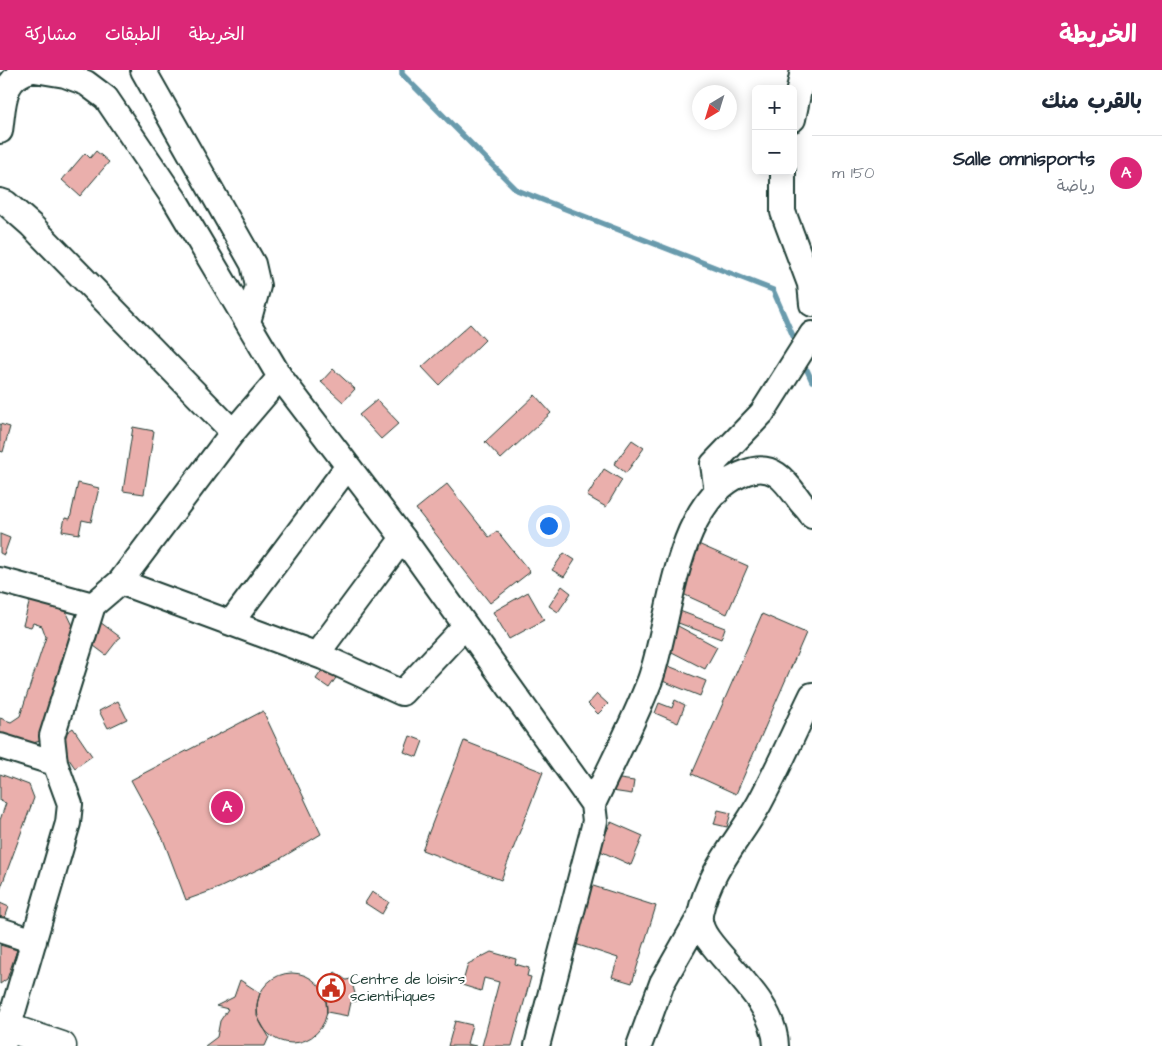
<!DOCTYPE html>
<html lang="ar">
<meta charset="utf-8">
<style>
body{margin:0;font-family:"Architects Daughter","Playpen Sans Arabic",sans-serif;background:#f2f2f3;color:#1f2937;direction:rtl}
.controls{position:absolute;right:15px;top:15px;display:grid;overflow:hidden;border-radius:8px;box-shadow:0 2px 12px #0003}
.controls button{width:45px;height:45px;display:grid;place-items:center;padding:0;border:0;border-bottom:1px solid #e0e1e3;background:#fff;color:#1f2937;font:25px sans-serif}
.compass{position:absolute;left:692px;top:15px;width:45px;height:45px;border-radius:50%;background:#fff;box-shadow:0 2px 12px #0003;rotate:218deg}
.you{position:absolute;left:548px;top:455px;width:18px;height:18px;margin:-12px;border:4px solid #fff;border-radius:50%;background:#1a73e8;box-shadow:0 0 0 8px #1a73e833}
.badge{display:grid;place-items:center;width:32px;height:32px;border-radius:50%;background:#db2777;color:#fff;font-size:16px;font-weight:700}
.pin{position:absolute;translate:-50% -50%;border:2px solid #fff;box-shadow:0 1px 5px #0006}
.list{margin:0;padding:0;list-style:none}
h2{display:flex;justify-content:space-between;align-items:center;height:65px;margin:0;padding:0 20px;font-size:21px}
h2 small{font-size:16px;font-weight:400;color:#747a83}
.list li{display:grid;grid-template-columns:32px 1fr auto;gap:15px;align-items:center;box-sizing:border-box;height:75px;padding:0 20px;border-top:1px solid #e0e1e3}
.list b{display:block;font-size:19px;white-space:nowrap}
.list p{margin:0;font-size:16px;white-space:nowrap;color:#747a83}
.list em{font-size:16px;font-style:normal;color:#747a83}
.map{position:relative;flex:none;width:812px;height:976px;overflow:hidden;direction:ltr}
header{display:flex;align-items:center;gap:30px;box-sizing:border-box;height:70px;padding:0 25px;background:#db2777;color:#fff}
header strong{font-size:24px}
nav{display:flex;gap:28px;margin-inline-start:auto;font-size:18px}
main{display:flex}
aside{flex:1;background:#fff}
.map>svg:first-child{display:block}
</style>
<header>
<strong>الخريطة</strong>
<nav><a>الخريطة</a><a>الطبقات</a><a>مشاركة</a></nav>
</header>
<main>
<aside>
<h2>بالقرب منك<small></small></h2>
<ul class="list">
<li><span class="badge">A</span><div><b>Salle omnisports</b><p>رياضة</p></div><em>150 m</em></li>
</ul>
</aside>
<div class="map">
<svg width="812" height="976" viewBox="0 0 812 976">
<rect width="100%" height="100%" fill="#fff"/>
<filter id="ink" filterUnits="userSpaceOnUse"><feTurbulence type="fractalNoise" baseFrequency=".02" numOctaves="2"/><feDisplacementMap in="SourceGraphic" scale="10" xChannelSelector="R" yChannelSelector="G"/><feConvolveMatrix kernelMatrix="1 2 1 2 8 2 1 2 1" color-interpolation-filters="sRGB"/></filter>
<g filter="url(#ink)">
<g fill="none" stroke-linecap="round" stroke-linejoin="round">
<path stroke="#699bad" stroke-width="5.5" d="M402,0V4L517,120L773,220L793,266
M807,300L812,311"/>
</g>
<path fill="#eaafac" stroke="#1f3d34" d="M96,81L109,92L80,126L62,110L85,83L90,88Z
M470,254L485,270L439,315L422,297Z
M333,299L355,319L343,332L321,312Z
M535,325L551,343L501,389L485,372Z
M377,330L399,353L381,369L359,345Z
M0,354L10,357L3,382L0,381Z
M133,357L154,361L144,424L123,421Z
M632,370L644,378L626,403L614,394Z
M604,399L622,410L606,437L587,426Z
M78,413L99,418L91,452L82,450L79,464L62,461L65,448L70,449Z
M447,414L489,467L497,461L530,502L490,533L416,439Z
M0,464L10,468L4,485L0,483Z
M696,473L748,496L727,544L674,520Z
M564,483L575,490L564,507L552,500Z
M562,516L571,523L558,542L549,536Z
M528,522L544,550L509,569L493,542Z
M30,530L66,541L75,560L40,671L19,677L0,670V648L11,652L20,646L46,567L42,556L33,553L31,557L23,555Z
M677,540L725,558L721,569L673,551Z
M762,544L806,563L736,724L692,704Z
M100,552L120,567L106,585L86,570Z
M678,556L717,577L705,599L666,579Z
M327,593L340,602L329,618L316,609Z
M666,595L706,611L700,626L660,610Z
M597,624L608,634L598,644L588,634Z
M675,630L685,635L678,653L655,643L659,633L672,638Z
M118,631L127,649L108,658L99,641Z
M263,641L321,764L278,790L219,818L186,830L163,769L131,710Z
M73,658L92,686L75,698L56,670Z
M410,666L423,671L417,687L404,682Z
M464,671L543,702L501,810L422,780Z
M0,704L29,715L34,728L0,820V750L6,733L0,731Z
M613,708L634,711L632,724L612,721Z
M718,740L731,743L727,757L714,754Z
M611,752L643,766L631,795L598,780Z
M587,814L656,836L632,913L612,907L618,888L569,872Z
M372,822L389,832L382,844L365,833Z
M0,833L9,837L2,856L0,855Z
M0,875L17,880L7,909L0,914Z
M491,882L516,889L515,894L529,898L527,906L531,907L512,976H482L499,912L484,908L481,921L462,915L468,894Z
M335,902L346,910L351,909L357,931L351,932L348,946L327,942L325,924L321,917Z
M257 938a35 35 0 1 1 70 0a35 35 0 1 1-70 0Z
M240,910L260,923L257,934V946L269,967L265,976H205L217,967L220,951L228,939L216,936L234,927Z
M455,951L472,955L467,974L476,976H448Z"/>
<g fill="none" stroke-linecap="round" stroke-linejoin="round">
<defs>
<path id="minor" d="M35,0L65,5L86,13L106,28L175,130L280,307
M143,0L253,194L258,216L248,252
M793,49L803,0
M0,61C4,35 1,7 32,0
M783,101V142L810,214L812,234
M0,131L6,133L31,155L233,362
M717,422L713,394L762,343L812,264
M0,510L93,535
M120,512L323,587L402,623L465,556
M232,551L348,396
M317,584L403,468
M0,676L55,693
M593,734C612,693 634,652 650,610C672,549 674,427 747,402C774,392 786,412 800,431C804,436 809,440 812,446
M0,860L34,871
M3,976L68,753L70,734L55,693L52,666L93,535L120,512L233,362L280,307L403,468L593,734L595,751L592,764L537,976
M639,976L662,913L700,846
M776,976C775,934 730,900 708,869C703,862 699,852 700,844C709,801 738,771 759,734C778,699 794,662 812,625"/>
<path id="major" d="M0,955L62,976"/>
</defs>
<use href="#minor" stroke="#1f3d34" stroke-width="28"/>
<use href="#major" stroke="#1f3d34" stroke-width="31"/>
<use href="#minor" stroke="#fff" stroke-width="24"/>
<use href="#major" stroke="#fff" stroke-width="28"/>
</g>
</g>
<defs>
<symbol id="civic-ring" viewBox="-11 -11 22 22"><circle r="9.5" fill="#fff" stroke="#c8321e" stroke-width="1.5"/><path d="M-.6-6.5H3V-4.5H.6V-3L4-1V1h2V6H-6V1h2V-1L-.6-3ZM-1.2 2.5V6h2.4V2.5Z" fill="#c8321e"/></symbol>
</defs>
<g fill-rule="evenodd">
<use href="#civic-ring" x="315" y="902" width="32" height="32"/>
</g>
<g text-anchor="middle" stroke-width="4" stroke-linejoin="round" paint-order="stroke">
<g font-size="15" fill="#1f3d34" stroke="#fff" text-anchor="start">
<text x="350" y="914">Centre de loisirs<tspan x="350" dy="17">scientifiques</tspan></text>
</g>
</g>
</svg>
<div class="controls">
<button>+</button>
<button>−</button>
</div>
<svg class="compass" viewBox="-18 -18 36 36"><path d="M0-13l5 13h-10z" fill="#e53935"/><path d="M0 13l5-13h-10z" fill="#747a83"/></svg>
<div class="you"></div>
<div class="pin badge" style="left:227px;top:737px">A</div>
</div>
</main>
